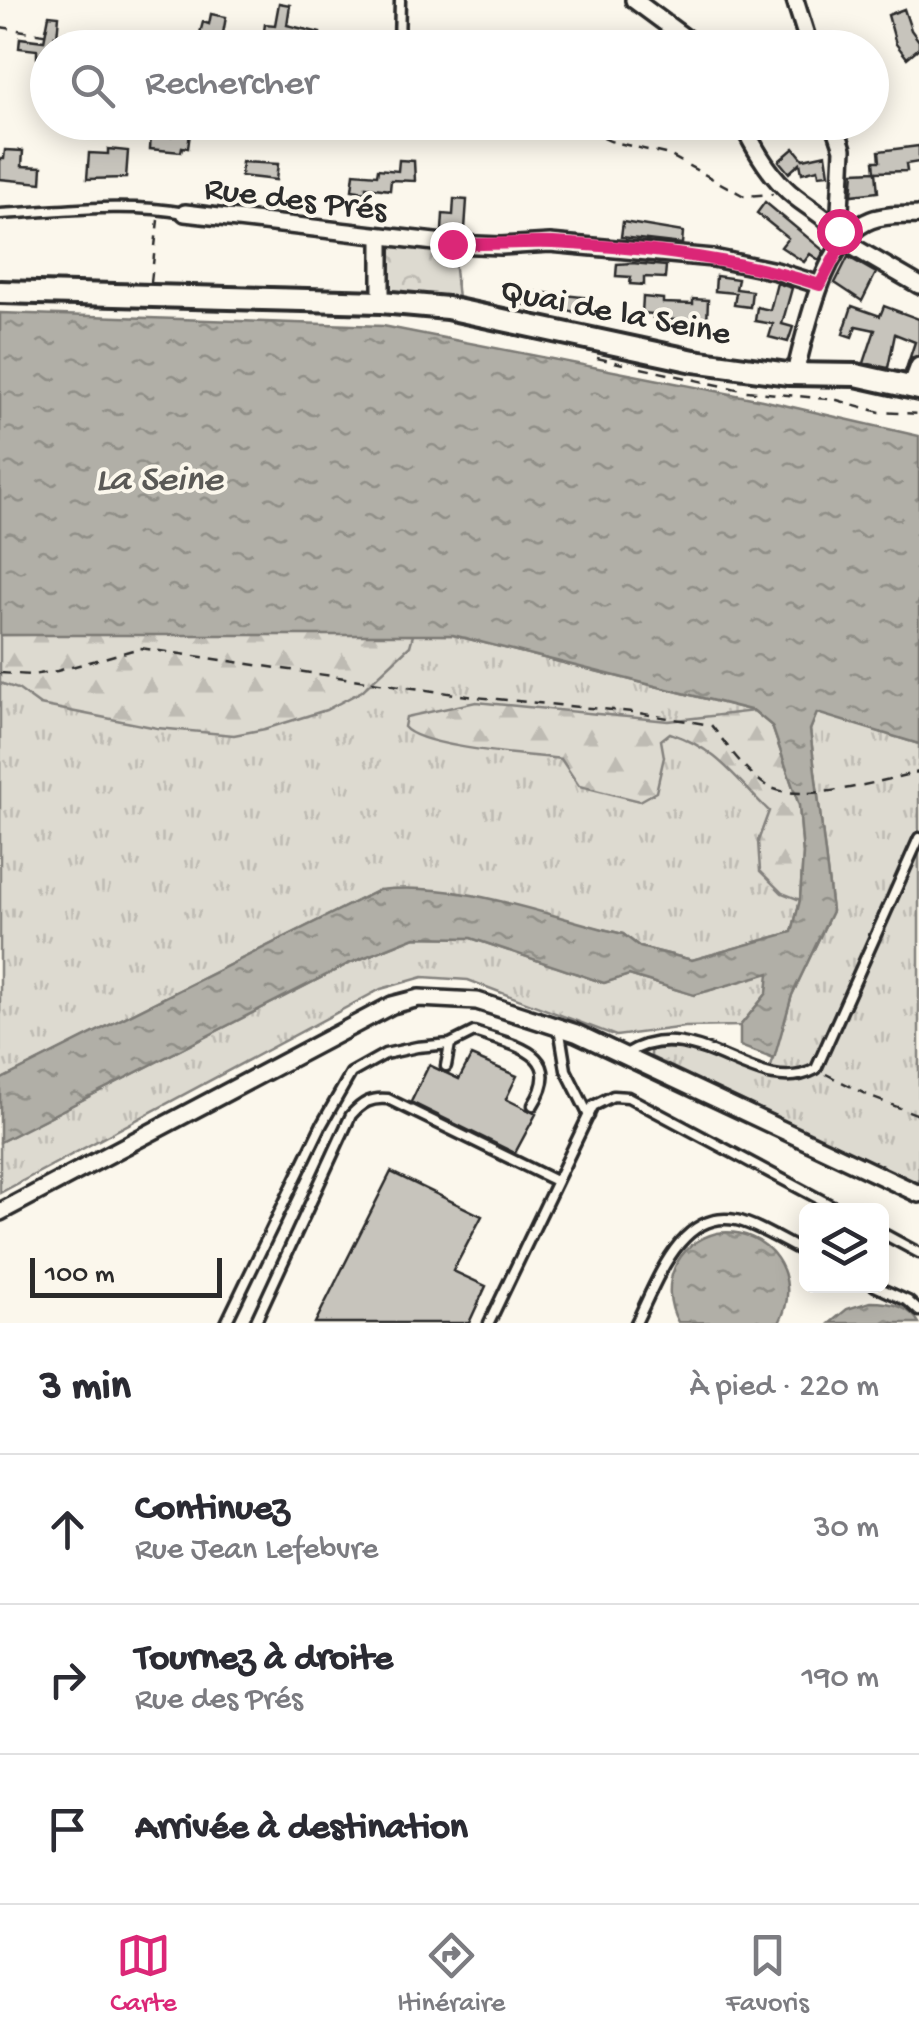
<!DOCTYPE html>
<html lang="fr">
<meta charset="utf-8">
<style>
body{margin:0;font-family:"Gochi Hand",sans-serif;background:#f2f2f3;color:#2b2b33}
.controls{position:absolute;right:30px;bottom:30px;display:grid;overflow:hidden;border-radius:15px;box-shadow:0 5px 25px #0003}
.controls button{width:90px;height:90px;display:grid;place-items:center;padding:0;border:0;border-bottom:2px solid #e1e1e2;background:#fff;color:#2b2b33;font:50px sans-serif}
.scale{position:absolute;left:30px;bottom:25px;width:192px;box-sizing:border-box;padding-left:10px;border:5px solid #2b2b2b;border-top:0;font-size:28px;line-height:35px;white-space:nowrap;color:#2b2b2b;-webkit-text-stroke:8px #fbf7ec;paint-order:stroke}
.stop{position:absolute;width:30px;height:30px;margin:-22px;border:8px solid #db2777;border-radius:50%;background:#fff}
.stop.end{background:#db2777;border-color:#fff;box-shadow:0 2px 10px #0008}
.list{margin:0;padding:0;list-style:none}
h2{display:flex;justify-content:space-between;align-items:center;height:130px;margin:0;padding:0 40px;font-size:42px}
h2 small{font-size:32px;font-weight:400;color:#7c7c81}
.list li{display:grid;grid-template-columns:65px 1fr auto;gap:30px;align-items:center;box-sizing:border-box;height:150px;padding:0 40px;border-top:2px solid #e1e1e2}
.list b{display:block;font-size:38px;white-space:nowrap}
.list p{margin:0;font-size:32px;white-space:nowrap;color:#7c7c81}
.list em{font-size:32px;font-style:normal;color:#7c7c81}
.icon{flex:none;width:55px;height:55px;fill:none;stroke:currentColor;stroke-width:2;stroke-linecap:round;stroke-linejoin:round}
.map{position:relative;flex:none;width:919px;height:1323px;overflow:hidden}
.search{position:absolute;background:#fff;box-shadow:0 5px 25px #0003;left:30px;right:30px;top:30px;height:110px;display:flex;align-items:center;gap:25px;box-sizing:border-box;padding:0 35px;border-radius:55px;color:#7c7c81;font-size:38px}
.sheet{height:580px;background:#fff}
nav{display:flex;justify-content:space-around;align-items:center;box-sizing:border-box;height:140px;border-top:2px solid #e1e1e2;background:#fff;font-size:28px;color:#7c7c81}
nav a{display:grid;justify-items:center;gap:5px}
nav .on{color:#db2777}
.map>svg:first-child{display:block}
</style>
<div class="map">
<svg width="919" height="1323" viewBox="0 0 919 1323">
<defs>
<pattern id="grass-tufts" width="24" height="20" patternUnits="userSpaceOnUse" patternTransform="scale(2.5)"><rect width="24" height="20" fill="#dddad0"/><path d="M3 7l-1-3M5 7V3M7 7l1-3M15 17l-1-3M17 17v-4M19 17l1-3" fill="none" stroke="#bebbb3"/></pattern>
<pattern id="forest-firs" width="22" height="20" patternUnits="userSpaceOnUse" patternTransform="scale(2.5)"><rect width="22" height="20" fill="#dddad0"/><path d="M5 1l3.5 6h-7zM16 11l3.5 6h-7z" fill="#bebbb3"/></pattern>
<pattern id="park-crowns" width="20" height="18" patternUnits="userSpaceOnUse" patternTransform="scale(2.5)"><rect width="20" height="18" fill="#dddad0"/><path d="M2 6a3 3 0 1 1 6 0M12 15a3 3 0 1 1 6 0" fill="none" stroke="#bebbb3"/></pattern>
<pattern id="water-ripples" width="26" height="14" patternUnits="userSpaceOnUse" patternTransform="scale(2.5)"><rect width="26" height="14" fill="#b1afa7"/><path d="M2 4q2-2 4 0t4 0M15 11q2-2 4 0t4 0" fill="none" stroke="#908f88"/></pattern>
</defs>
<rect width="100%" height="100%" fill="#fbf7ec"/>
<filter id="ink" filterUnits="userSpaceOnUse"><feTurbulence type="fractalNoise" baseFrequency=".01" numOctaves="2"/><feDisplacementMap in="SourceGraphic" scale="20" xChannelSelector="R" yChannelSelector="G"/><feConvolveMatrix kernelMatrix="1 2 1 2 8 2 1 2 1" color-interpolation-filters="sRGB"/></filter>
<g filter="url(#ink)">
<path fill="url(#grass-tufts)" stroke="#84827e" stroke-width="2.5" d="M261,633L453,635L754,711L800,900L792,932L692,960L640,947L623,934L559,919L379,890L0,1080V635Z
M817,712L919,744V1185L651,1057V1048H697L768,1077L792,995L832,911L810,730Z
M415,937L471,938L604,983L629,975L694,995L770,972L767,993L740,1026L685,1027L616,1036L468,980L423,977L381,989L0,1193V1142L348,964Z"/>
<path fill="url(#forest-firs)" stroke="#84827e" stroke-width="2.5" d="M261,633L413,635L410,646L362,691L326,710L265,729L234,735L157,728L40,705L18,689L0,683V635Z
M476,702L668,721L754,711L772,726L799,805L803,854L800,900L782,893L760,871L758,841L769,811C734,777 719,750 670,733L661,740L664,757L656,792L640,801L579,786L561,759C530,755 421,748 404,727L406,717Z"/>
<path fill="url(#park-crowns)" stroke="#84827e" stroke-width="2.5" d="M388,244L453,249L458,299L389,291Z"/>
<path fill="url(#water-ripples)" stroke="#7b7a75" stroke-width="2.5" d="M0,313L383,326L762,400L919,436V744L817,713L810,730L832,911L792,995L774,1059L740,1046V1026L767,993L769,973L694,995L629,975L604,983L471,938L415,937L348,964L0,1142V1080L379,890C461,881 544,915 623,934L640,947L692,960L792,932L800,900L803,854L799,805L772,726L754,711L453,635H0Z
M717,1233C769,1226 804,1277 779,1323L678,1322C658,1285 676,1243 717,1233Z
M870,1302C889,1302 910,1306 919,1323H830L847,1309Z"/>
<path fill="#c7c4bc" stroke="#2b2b2b" stroke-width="2.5" d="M279,3L290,5L287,25L320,33L318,46L263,38L265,24L275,25Z
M904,9L911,30L919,41V48L907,58L896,44L888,15Z
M211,14L226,17L222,39L228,40L227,48H196L203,22L209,24Z
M49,15L59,16L56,48H48V69L37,58V50L19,48L20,38L44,41Z
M171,131L190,133L188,148L182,147L181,152L150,149L151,134L171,136Z
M919,146V162L906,164L907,171L876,172L878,192L852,195L854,172L875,171L874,161H880L879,151Z
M794,148L803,159L826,154L829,174L819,175L818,169L802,173L800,163L789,173L779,161Z
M108,149L128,151L126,178L87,179L89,153L108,154Z
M5,150L23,151L22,166L42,167L41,183L0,179V159H4Z
M399,160L414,161L415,181L391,180L390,190L366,187V192L352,190L354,173L377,175L378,169L398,171Z
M242,162L278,164L276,180L241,176Z
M454,199L467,200L465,229L442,231L443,214L453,215Z
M765,202L824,251L819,260L810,254L804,262L781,247L788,238L757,213Z
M623,222L683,232L682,244L621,237Z
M848,257L876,273L862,301L835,283Z
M632,263L666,266L665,278L644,277V285L630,284L631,277L616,276L617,264Z
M716,276L738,279L736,289L752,291L750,307L734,305L736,293L715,291Z
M777,283L792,288L782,324L793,327L788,342L769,337L773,324L755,321L757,307L770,310Z
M509,289L592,298L591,314L514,303V300H508Z
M643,297L663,299V303L693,304V299L708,300L707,323L653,318L654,314L642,313Z
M852,306L880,316L884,306L919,319V355L911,358L905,372L915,342L895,334L888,368L864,363L875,330L856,326L852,337L843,334Z
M471,1056L517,1076L506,1099L536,1114L515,1153L411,1102L429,1065L459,1079Z
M391,1172L482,1216L453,1271L486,1286L469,1323H315Z"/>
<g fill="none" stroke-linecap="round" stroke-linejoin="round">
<defs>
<path id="service" d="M399,48L400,0
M0,214C61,211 125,202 185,213
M559,1027L566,1070L589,1116
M626,1054C698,1010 755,1102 816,1069L919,838
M446,1066L450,1044
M882,1233L919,1253
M875,1286L908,1301L919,1311
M226,1323L322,1124L351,1073L385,1054L417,1047L450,1044L474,1032C514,1046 566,1052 533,1105
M255,1323L351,1115C362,1103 371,1097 388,1099L556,1181
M489,1323L593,1106L613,1096L628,1097L840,1210
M636,1323C656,1284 680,1209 736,1220C756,1224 787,1244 806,1253"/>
<path id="minor" d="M634,0L699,48
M795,0L810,48
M741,122C753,145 766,170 785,188C802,206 833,217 843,241L919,285
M834,122L843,149L839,231
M185,213L452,244L501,246L550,243L713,258L776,271L820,285
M381,302V237
M795,373C807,329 823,238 871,220C886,214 903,216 919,215
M911,387L919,366
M0,1212L392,1005L419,998L477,1001L576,1033L919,1194"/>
<path id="tertiary" d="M0,292L381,302L447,308L694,361L788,374L856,375L919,389"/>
</defs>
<use href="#service" stroke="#2b2b2b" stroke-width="15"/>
<use href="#minor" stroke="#2b2b2b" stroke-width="22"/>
<use href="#tertiary" stroke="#2b2b2b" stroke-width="28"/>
<path stroke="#2b2b2b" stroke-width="2.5" stroke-dasharray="10 8" stroke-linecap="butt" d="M0,27L129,48
M571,122L610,141L669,155L744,196L773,194
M151,282L158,220
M597,358L623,364
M641,368L746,391L837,400L880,412L919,414
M0,673L32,675L57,671L140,648L475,697L632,712L711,725C727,745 743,769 764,784C798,807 881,780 919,772
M826,1074L873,1098L919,1115"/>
<use href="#service" stroke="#fbf7ec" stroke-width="8"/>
<use href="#minor" stroke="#fbf7ec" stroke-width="15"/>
<use href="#tertiary" stroke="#fbf7ec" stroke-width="20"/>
</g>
</g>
<g fill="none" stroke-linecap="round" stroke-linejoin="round" filter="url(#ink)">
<path stroke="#db2777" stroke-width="12" d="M452,244C486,245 520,242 553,243C643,247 734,258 820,285L843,241L839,231"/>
</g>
<g text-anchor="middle" stroke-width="8" stroke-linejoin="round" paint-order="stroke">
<g font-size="35" fill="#2b2b2b" stroke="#fbf7ec">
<text transform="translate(296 196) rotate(7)" y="12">Rue des Prés</text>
<text transform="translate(616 309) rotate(11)" y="12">Quai de la Seine</text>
</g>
<g font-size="38" font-style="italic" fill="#5a5956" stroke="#fbf7ec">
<text x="159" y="489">La Seine</text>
</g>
</g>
</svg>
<div class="controls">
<button><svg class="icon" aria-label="layers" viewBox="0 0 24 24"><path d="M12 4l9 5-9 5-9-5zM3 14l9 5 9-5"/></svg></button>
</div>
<div class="scale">100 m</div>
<div class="stop" style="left:839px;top:231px"></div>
<div class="stop end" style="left:452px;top:244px"></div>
<div class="search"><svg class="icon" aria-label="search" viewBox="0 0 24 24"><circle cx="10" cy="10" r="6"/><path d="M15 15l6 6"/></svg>Rechercher</div>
</div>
<section class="sheet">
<h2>3 min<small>À pied · 220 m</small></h2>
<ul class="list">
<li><svg class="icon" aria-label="ahead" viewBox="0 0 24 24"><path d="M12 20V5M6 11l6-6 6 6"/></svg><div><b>Continuez</b><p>Rue Jean Lefebvre</p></div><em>30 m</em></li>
<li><svg class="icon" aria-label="right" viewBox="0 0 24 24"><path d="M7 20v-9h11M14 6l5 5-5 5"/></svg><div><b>Tournez à droite</b><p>Rue des Prés</p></div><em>190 m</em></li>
<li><svg class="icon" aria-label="arrive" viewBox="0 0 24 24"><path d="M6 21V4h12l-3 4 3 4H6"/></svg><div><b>Arrivée à destination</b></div></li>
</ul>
</section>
<nav>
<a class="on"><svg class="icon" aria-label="map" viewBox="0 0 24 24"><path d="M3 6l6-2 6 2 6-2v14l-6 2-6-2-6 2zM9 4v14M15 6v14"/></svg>Carte</a>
<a><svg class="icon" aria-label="directions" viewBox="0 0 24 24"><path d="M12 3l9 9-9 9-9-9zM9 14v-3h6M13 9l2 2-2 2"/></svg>Itinéraire</a>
<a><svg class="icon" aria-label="saved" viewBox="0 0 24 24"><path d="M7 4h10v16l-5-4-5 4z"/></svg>Favoris</a>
</nav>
